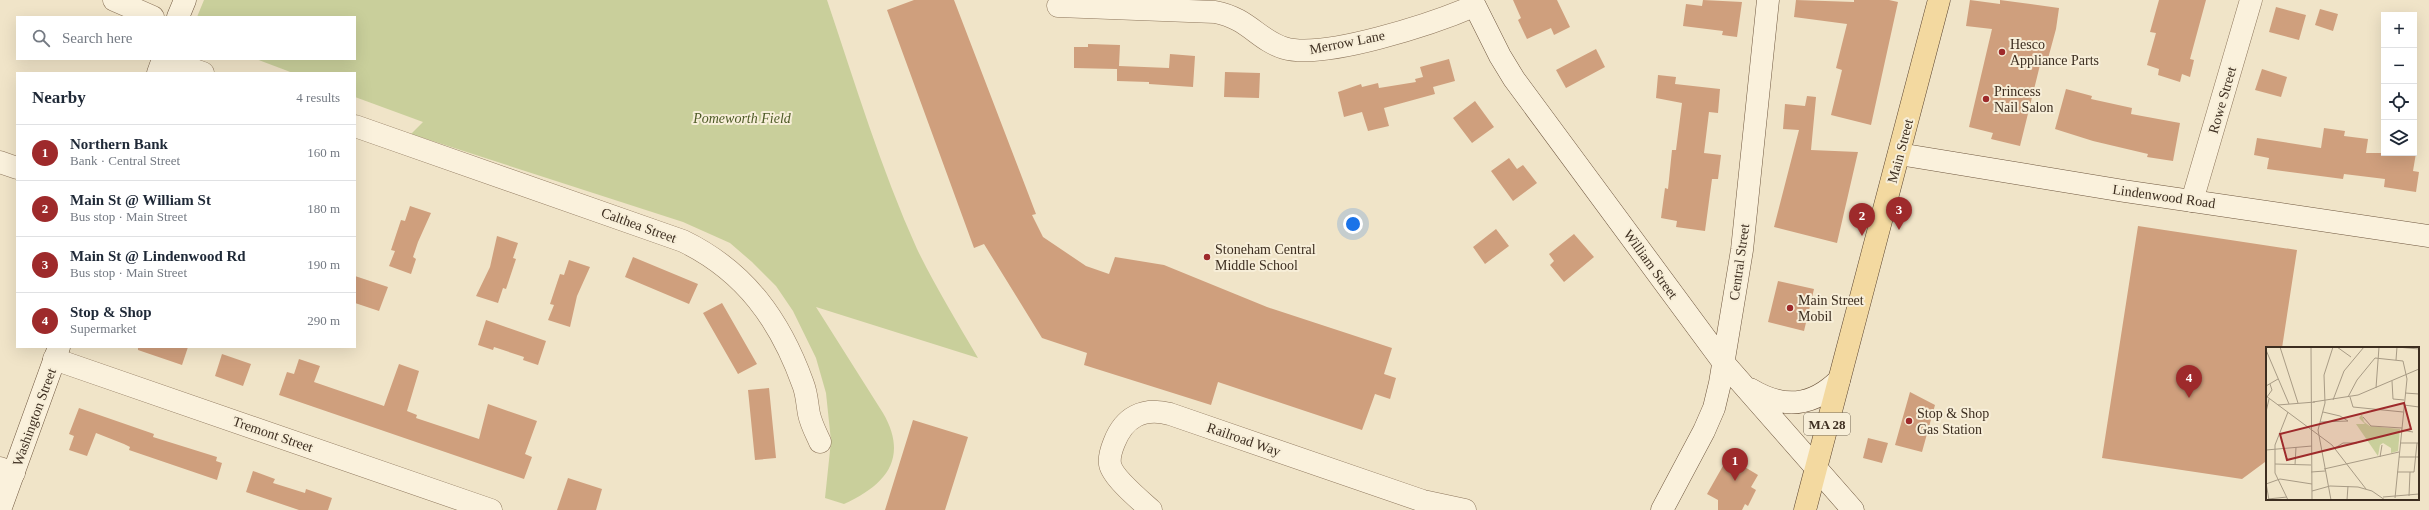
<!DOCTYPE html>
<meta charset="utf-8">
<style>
body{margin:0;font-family:Georgia,serif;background:#f6f6f7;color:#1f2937}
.controls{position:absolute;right:12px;top:12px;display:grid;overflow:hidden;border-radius:0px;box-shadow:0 4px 16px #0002}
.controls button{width:36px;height:36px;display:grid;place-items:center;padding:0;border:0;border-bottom:1px solid #e0e1e3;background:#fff;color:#1f2937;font:20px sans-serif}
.you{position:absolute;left:1353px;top:224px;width:14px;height:14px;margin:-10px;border:3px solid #fff;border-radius:50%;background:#1a73e8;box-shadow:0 0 0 6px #1a73e833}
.badge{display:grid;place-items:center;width:26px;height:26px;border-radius:50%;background:#9e2a2b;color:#fff;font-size:13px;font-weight:700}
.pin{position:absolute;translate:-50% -33px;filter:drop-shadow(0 1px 2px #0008)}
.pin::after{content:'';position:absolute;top:21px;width:14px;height:12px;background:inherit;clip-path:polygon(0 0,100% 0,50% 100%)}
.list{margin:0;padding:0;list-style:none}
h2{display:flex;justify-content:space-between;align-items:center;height:52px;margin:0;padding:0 16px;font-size:17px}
h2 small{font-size:13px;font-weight:400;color:#747a83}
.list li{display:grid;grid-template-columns:26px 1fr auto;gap:12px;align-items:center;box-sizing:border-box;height:56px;padding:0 16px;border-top:1px solid #e0e1e3}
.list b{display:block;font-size:15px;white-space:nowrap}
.list p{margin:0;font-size:13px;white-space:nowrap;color:#747a83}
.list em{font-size:13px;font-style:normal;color:#747a83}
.icon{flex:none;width:22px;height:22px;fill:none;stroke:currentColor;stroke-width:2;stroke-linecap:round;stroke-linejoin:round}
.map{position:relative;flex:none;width:2429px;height:510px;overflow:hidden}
.search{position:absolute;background:#fff;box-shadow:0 4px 16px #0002;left:16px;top:16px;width:340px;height:44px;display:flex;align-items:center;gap:10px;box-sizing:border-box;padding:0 14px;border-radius:0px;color:#747a83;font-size:15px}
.panel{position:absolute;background:#fff;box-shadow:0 4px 16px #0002;left:16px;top:72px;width:340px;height:276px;border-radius:0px}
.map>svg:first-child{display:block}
</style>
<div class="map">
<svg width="2429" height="510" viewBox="0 0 2429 510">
<rect width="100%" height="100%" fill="#f0e4c8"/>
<path fill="#c9cf9b" d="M204,0H827C855,83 881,169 917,249C935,286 957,322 978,358L816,307L883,413C909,458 886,485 844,504L825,498L831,441L826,393L816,358L793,311L776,286L752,262L730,243L683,222L411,134L423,122L355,97V73H293L256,59H355V17H197Z"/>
<path fill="#cf9f7d" d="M914,0H954L1036,214L1032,215L1043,237L1086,266L1109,274L1115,257L1164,265L1267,307L1392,348L1384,374L1396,378L1390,399L1375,394L1362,430L1218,382L1211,405L1084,365L1087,353L1042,338L984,244L974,248L887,10Z
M1513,0H1557L1570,27L1554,35L1551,28L1527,39L1518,20L1521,18Z
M1703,0L1742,2L1737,37L1722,35L1723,31L1683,26L1686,4L1702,6Z
M1796,0L1854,2V0H1889L1898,2L1871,125L1831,115L1842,70L1836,68L1847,24L1794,17Z
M1970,0L2000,4V0L2059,8L2056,29L2046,66L2040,65L2020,146L1991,139L1993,133L1969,127L1992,29L1966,26Z
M2159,0H2206L2190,59L2194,60L2190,77L2182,74L2180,82L2158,75L2159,69L2147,65L2156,33L2150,32Z
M2276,7L2306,15L2299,40L2269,32Z
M2320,9L2338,14L2333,31L2315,25Z
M1088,44L1120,45L1119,66L1169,68L1170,54L1195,56L1193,87L1149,84V82L1117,81V69L1074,68V47H1088Z
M1596,49L1605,67L1566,88L1556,70Z
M1449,59L1455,81L1433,87L1435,94L1384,108L1389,126L1368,131L1362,112L1344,117L1338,92L1361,84L1362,87L1378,83L1379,88L1416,82L1415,79L1423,77L1420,67Z
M2262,69L2287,77L2281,97L2255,90Z
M1225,72L1260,73L1259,98L1224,97Z
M1658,75L1676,77L1675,84L1720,89L1718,113L1709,112L1704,153L1721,155L1718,179H1712L1705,231L1676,227L1677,221L1661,218L1665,188L1668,189L1672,150H1676L1682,103L1656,98Z
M2066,89L2092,96L2091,99L2132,108L2131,114L2180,123L2173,161L2147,157L2148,154L2093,141L2055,129Z
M1807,96L1816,97L1811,150L1858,152L1837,243L1774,227L1799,130L1783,129L1785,104L1805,106Z
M1475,101L1494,127L1472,143L1453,118Z
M2324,128L2345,131L2344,136L2368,139L2366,153H2416L2413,171L2419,172L2416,192L2384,187L2385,179L2344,174L2343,179L2267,169L2269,158L2254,155L2257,138L2321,148Z
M1509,158L1517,169L1523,165L1537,183L1513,201L1491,171Z
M410,206L431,213L418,242L413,257L416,259L411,274L389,266L395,251L391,250L401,220L405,221Z
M2138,226L2297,250L2282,348H2267V448L2265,462L2242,479L2102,458Z
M1496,229L1509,246L1485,264L1473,247Z
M1574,234L1594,257L1564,282L1550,265L1554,261L1549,254Z
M497,236L518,243L513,258L516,259L506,289L503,288L498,303L476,296L490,267Z
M633,257L698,284L689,304L625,277Z
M569,260L590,267L577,296L570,327L548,320L554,305L550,304L560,274L564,275Z
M355,276L388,287L379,311L355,303Z
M1778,281L1814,289L1804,331L1768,322Z
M722,303L757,364L738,374L703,313Z
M486,320L546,341L538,365L523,360L524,357L494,347L493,350L478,345Z
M138,347H188L182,365L138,350Z
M222,354L251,364L243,386L215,376Z
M299,359L320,366L314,382L384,406L399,364L419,371L407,411L417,415L416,418L479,439L488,404L537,421L525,454L532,457L524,479L279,395L287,372L294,374Z
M769,388L776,458L755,460L748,390Z
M1910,392L1935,405L1922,452L1895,445Z
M79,408L154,434L153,437L217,457L216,461L222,463L217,480L129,450L130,447L124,444L96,433L87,456L69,450L74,436L69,434Z
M913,420L968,437L945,510H885Z
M1868,438L1888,443L1882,463L1863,458Z
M1728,457L1758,475L1751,487L1756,490L1748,506L1745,504L1742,510H1718V500L1707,494Z
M253,471L275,479L273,483L305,493L306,489L332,498L328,510H299L246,492Z
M568,478L602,489L596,510H557Z"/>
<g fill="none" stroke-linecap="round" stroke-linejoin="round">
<defs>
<path id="street" d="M114,0L153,17
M1058,6L1215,12C1248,18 1258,40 1284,48C1324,60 1435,23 1474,6
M163,59L203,73
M355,126L683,241C745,271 780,320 803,384C807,394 807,404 809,414C811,424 816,433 820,442
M0,162L17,168
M2192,201L2251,0
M54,359L491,510
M0,468L14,473
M1151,510C1141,501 1112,477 1110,464C1109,458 1112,448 1114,443C1124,417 1143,407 1170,414L1423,501L1465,510"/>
<path id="secondary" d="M1472,0L1500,56L1514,79L1723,362L1853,510
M178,17L185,0
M158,73L163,59
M1899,154L2124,191L2429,236
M1750,389C1783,409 1812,407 1839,380
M0,510L59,347
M1662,510L1704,431L1714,408L1720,383L1742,250L1768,0"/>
<path id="primary" d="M1805,510L1939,0"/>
</defs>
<use href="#street" stroke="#8d765c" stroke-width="23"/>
<use href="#secondary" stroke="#6f573f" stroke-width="23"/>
<use href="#primary" stroke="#5b4430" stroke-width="23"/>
<use href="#street" stroke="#faf1dc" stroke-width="22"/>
<use href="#secondary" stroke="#faf1dc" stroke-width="22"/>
<use href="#primary" stroke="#f3d9a0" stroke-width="22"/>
</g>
<g fill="#9e2a2b" stroke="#f7eed8" stroke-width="1.5">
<circle cx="2002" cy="52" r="4"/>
<circle cx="1986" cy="99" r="4"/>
<circle cx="1207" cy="257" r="4"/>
<circle cx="1790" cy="308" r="4"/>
<circle cx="1909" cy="421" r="4"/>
</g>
<g text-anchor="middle" stroke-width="4" stroke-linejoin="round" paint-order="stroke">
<rect fill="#f7eed8" stroke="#756857" stroke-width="1" x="1804" y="413" width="46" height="22" rx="3"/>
<g font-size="13" font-weight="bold" fill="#3d2e20">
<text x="1827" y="429">MA 28</text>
</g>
<g font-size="14" fill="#3d2e20" stroke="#f7eed8">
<text transform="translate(1347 42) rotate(-11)" y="5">Merrow Lane</text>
<text transform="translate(2222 100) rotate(-74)" y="5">Rowe Street</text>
<text transform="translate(1900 151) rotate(-75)" y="5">Main Street</text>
<text transform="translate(2164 196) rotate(8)" y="5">Lindenwood Road</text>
<text transform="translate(639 225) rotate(20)" y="5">Calthea Street</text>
<text transform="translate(1739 262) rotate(-82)" y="5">Central Street</text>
<text transform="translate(1651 264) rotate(54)" y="5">William Street</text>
<text transform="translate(34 417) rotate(-70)" y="5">Washington Street</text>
<text transform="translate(273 434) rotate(19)" y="5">Tremont Street</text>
<text transform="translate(1244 439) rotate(19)" y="5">Railroad Way</text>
</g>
<g font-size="14" fill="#3d2e20" stroke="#f7eed8" text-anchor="start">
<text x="2010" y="49">Hesco<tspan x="2010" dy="16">Appliance Parts</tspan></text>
<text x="1994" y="96">Princess<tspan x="1994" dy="16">Nail Salon</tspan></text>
<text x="1215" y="254">Stoneham Central<tspan x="1215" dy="16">Middle School</tspan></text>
<text x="1798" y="305">Main Street<tspan x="1798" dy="16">Mobil</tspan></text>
<text x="1917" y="418">Stop &amp; Shop<tspan x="1917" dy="16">Gas Station</tspan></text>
</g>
<g font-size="14" font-style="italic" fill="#4d5a26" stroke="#f7eed8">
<text x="742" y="123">Pomeworth Field</text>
</g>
</g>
<g transform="translate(2266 347)">
<rect width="153" height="153" fill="#f0e4c8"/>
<path d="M96,67L98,75L104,79L134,82L132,104L125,106V101L117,96L114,98L112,109L90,77H99L93,71Z" fill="#c9cf9b"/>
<path fill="none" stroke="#a89b85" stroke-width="1" d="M14,0L32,56M45,0L46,153M71,0L85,10M0,3L23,57M130,13L131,0L153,2M126,34L127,52L138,53M0,39L12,32M110,41L113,0M139,46L153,47M0,49L66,98L100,142M1,50L6,43L4,37M82,50L91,33L109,11L137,14L141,32L129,151M84,50L87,60L137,65M67,53L78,24L98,0M47,55L92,48L153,22M12,58L49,55M138,58L153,60M0,65L3,52M97,70L105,79L136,81M54,75L82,74L74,69L57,65M135,83L147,85M134,96H152M69,101L77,96H91M0,103L46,99M114,110L116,98M133,110H153M9,117L45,118M29,118L30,100M58,122L133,105M45,125L59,124M131,125H148L151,96M0,136L3,153M0,137L14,132L46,137M46,144L64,139L92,140L106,144L119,153M143,149L144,125M117,150L153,147M2,152L21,150M22,153L9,126V98L22,65M65,153L52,83L59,56L58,28L67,0M81,153L82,139"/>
<path fill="#9e2a2b" fill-opacity="0.15" stroke="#9e2a2b" stroke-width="2" d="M138,56L145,82L21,113L14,87Z"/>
<rect width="153" height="153" fill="none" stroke="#3d2e20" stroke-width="2"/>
</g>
</svg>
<div class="controls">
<button>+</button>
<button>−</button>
<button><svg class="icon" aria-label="locate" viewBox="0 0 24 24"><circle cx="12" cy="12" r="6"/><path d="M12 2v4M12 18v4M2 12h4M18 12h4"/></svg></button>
<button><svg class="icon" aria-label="layers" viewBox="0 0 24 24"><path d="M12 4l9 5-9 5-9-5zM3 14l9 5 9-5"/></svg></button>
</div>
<div class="you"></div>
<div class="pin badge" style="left:1735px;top:481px">1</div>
<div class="pin badge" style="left:1862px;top:236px">2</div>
<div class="pin badge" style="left:1899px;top:230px">3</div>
<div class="pin badge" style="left:2189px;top:398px">4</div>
<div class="search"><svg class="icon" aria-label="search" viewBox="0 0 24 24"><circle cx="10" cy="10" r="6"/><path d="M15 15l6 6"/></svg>Search here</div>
<section class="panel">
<h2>Nearby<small>4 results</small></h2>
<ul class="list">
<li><span class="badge">1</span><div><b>Northern Bank</b><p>Bank · Central Street</p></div><em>160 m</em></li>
<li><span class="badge">2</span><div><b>Main St @ William St</b><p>Bus stop · Main Street</p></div><em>180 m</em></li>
<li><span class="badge">3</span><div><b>Main St @ Lindenwood Rd</b><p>Bus stop · Main Street</p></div><em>190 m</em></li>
<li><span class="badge">4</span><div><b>Stop &amp; Shop</b><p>Supermarket</p></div><em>290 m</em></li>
</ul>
</section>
</div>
